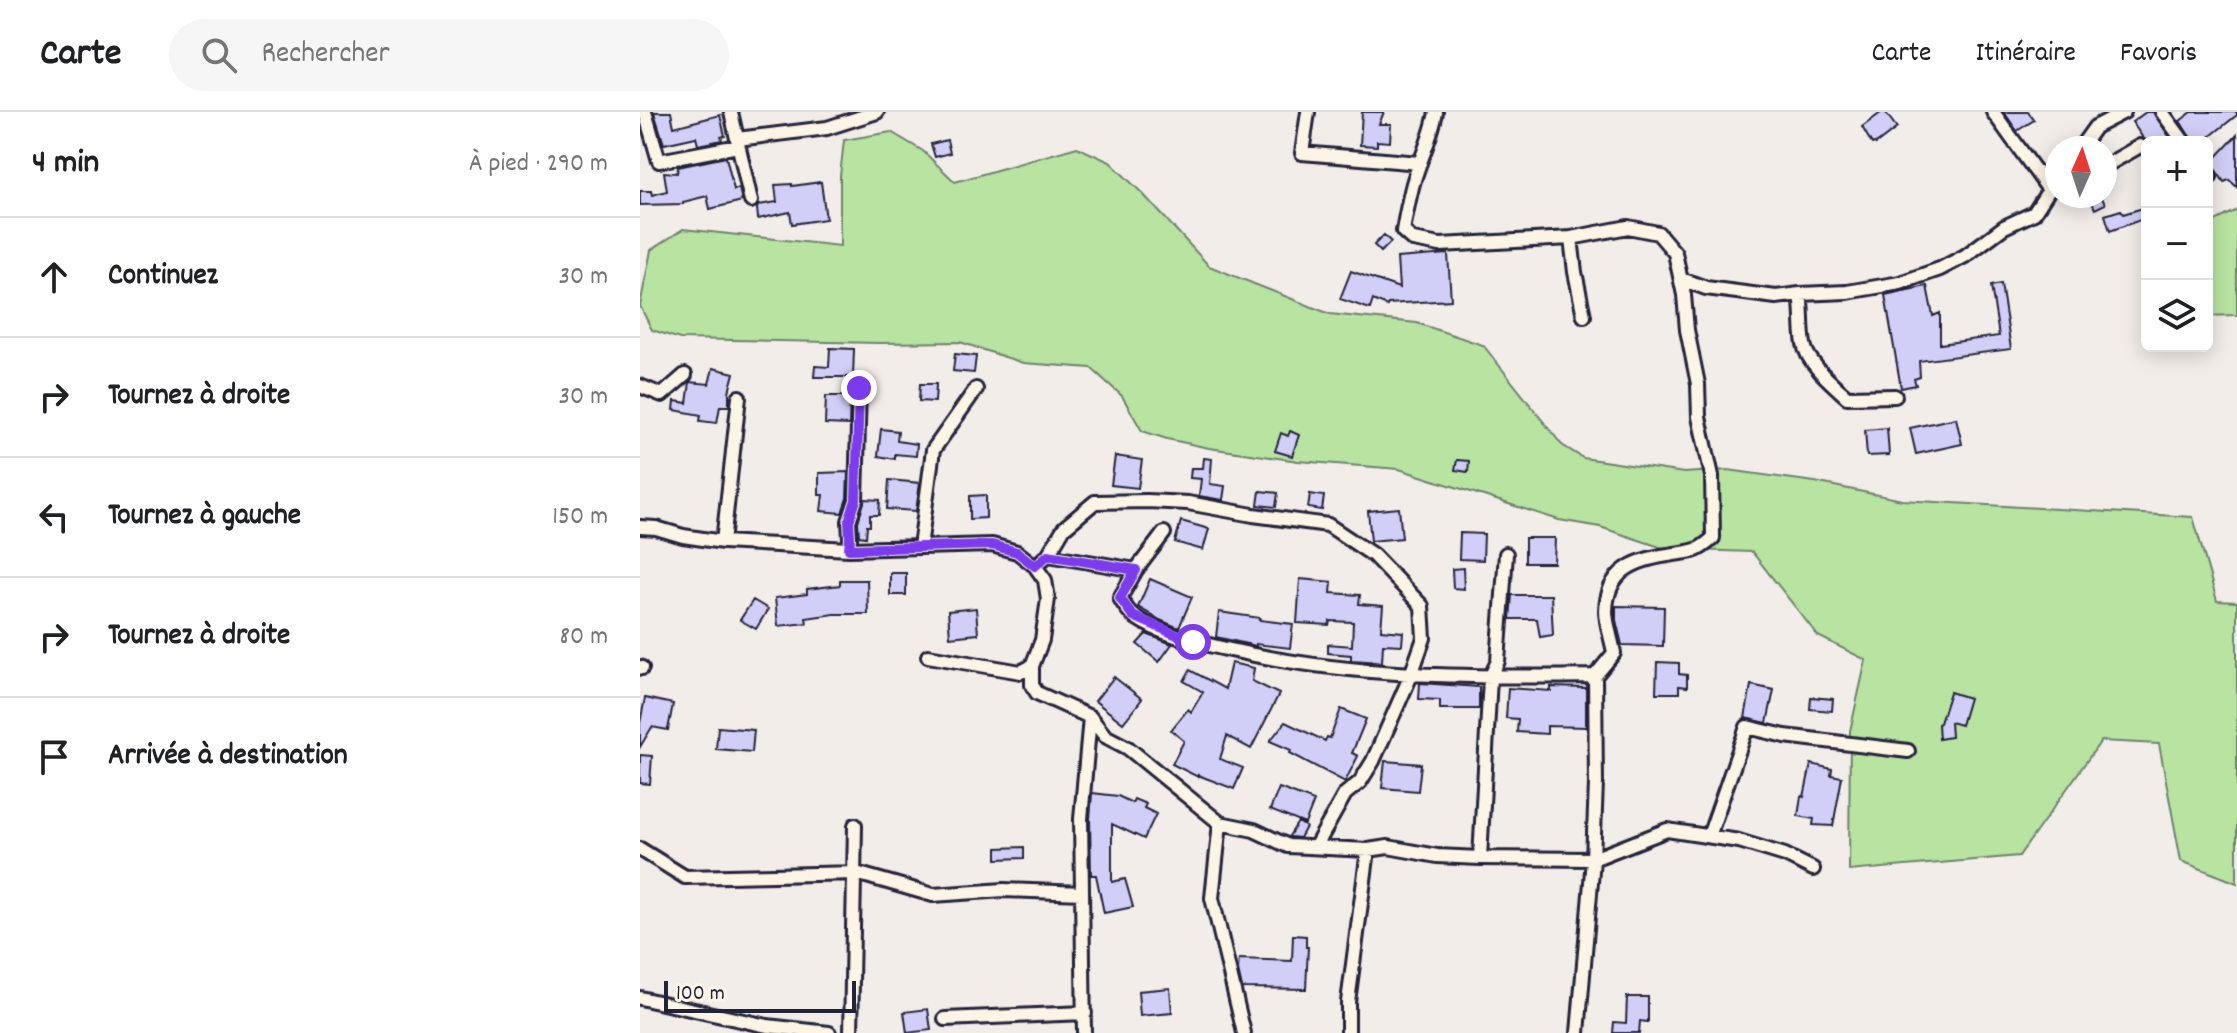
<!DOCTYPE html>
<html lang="fr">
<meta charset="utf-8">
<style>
body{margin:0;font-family:Dekko,sans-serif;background:#f6f6f6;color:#202124}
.controls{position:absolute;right:24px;top:24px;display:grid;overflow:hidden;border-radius:12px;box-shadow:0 4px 20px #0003}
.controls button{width:72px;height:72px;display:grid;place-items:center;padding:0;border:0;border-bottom:2px solid #e0e0e0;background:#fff;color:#202124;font:40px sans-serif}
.compass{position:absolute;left:1405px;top:24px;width:72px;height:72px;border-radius:50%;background:#fff;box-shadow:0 4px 20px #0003;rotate:3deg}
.scale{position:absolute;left:24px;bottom:20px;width:192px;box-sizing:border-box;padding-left:8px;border:4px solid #22223b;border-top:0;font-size:22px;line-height:28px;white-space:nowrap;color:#22223b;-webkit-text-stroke:6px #fcf5e5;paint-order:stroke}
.stop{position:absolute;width:24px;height:24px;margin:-18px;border:6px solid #7c3aed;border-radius:50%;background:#fff}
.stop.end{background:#7c3aed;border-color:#fff;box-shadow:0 2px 8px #0008}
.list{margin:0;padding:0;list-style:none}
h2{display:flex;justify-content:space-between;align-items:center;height:104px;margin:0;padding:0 32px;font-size:34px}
h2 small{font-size:26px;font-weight:400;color:#757577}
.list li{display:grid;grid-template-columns:52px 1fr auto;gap:24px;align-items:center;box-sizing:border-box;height:120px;padding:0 32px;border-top:2px solid #e0e0e0}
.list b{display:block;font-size:30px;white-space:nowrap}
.list em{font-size:26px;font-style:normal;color:#757577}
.icon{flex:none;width:44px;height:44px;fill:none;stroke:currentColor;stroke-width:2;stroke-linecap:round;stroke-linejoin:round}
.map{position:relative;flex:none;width:1597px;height:921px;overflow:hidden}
header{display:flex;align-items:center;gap:48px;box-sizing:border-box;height:112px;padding:0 40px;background:#fff;border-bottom:2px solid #e0e0e0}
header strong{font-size:38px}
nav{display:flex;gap:44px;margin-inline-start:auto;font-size:28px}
.search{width:560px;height:72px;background:#f6f6f6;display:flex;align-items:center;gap:20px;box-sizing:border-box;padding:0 28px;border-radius:44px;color:#757577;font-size:30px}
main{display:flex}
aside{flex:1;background:#fff}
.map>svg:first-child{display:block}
</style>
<header>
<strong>Carte</strong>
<div class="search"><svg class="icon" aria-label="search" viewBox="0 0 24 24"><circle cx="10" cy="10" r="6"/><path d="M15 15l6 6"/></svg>Rechercher</div>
<nav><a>Carte</a><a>Itinéraire</a><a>Favoris</a></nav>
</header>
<main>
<aside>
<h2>4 min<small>À pied · 290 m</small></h2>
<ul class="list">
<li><svg class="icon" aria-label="ahead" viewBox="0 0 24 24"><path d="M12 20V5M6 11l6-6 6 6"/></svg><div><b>Continuez</b></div><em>30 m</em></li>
<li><svg class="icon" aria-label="right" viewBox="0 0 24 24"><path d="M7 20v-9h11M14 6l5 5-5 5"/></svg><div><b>Tournez à droite</b></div><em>30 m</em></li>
<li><svg class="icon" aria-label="left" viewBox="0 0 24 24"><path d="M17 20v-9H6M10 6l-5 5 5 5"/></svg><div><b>Tournez à gauche</b></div><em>150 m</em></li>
<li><svg class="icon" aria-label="right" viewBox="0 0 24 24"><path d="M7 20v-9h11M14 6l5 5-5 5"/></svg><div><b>Tournez à droite</b></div><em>80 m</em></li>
<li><svg class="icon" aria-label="arrive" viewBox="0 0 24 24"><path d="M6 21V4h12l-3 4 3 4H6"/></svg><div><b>Arrivée à destination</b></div></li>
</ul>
</aside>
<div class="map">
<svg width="1597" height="921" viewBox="0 0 1597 921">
<rect width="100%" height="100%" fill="#f3ede9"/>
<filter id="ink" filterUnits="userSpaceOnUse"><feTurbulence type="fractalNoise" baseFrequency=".0125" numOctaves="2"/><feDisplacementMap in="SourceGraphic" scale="16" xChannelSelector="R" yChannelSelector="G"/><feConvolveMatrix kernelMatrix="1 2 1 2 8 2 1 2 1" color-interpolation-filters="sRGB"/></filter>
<g filter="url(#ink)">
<path fill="#b8e3a1" stroke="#6d826e" stroke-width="2" d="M251,20L283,39L315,70L437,35L470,50L503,82L569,154L690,202L777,211L843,233L922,333L943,346L1044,361L1088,358L1175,370L1262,388L1553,405L1577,489L1597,490V771L1541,749L1519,632L1461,629L1379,744L1209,759L1210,619L1226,548L1178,524L1112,440L1026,437L960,415L919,408L759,357L658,349L569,336L527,327L502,319L482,284L451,256L383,251L320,230L240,231L40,227L12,218L0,194L11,138L43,117L200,134V64L204,28Z
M1597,98V203L1567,204V113Z"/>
<path fill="#d1cff8" stroke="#22223b" stroke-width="2" d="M14,0H31L34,15L80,3L85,24L81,25L82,28L58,33L56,25L24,32Z
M722,0H744L739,12H751L750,30L737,29V34L720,33Z
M1242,0H1245L1257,16L1236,32L1234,31L1232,32L1222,15Z
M1364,0H1388L1394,8L1377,19Z
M1506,0H1513L1533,30H1508L1503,26L1492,10Z
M1552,0H1597V3L1563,30H1553L1540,9Z
M1597,23V75L1589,68L1584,70L1571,51Z
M307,28L310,41L295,45L291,32Z
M86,45L94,78L99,76L102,89L70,97L67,84L43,90V92L0,93V79H11L12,83L27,79L24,60L37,61L38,55Z
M181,70L186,107L152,112L150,100L118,107L117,96L119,93L137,90L135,73L152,72V74Z
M1449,84H1461L1465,92L1455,97Z
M1503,96L1506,106L1470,119L1465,103L1481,98L1483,102Z
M744,123L751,130L741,140L734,133Z
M808,142L811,188L748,192L747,194L733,188L730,197L700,187L711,159L759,176L757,146Z
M1361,172L1371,237L1279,249L1280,265L1274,267L1276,273L1261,276L1245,183L1287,174L1293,204L1300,201V232L1359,224L1351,174Z
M190,236L214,237L213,265H174L175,254L189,255Z
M315,242L336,244L334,261L313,259Z
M73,256L94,261L89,280V294H80L77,311L60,309L61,303L34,298L35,289L47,291L50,270L69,272Z
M280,272H296L295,290L279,289Z
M186,284H210L209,313L185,312Z
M1316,306L1322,332L1276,342L1270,316Z
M1247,316L1249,343L1227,344L1225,318Z
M241,317L258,319L257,329L277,332L276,344L255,342V347L238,344Z
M650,319L659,323L652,344L635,339L641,321L648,324Z
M475,344L502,348L498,376L471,373Z
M564,346L572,347L570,372L585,374L583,388L559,384L561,367L550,366L551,356H563Z
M817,348L829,349L828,360L815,358Z
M208,360L207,386L202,401L181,399L183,383H179V361Z
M249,368L280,371L276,399L247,397Z
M620,379L638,381L636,395L618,393Z
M670,382L684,384L682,398L668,396Z
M346,383V406L330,407V384Z
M225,387L240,388L239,403H230V414H227L226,425L219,424L218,410Z
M759,396L762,426L731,429L728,399Z
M541,409L569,417L563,438L535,430Z
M820,421L844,422L843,448L819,447Z
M885,426H915L914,451H885Z
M823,456L824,477L813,476L812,457Z
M250,461H266V483H250Z
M510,467L552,485L539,516L520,508L498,495Z
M660,467L692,470L691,481L720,483L719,492L743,494L741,518L763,520L762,533L743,532L742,550L711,548V543L688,541V532L712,534L713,510L690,509L689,513L657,511Z
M200,468H227L228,502H194L166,506L167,511L138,514L135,486L167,482V477L200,473Z
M872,483H911L913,523L900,525L897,507H870Z
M113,488L128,497L116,517L100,508Z
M976,494L1024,495L1023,534L982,533L976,508Z
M336,496L338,522L310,525L308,499Z
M579,500L620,506L619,508L653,512L650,536L616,532V534L576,525Z
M506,522L532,532L519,550L497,532Z
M1017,550L1039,551V562L1047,563V575L1039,574V581H1016Z
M591,551L614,556L612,569L639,582L611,637L587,624L580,647L603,656L594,677L558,663V665L532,652L544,629L531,618L548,597L551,600L563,580L544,569L550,558L585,577Z
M474,565L502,587L483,611L455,589Z
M780,571L839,575V597H800V588L779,587Z
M1111,573L1134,578L1127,611L1105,606Z
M911,575L946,576V615L907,614V622L877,620L878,607L866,606L868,576L911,579Z
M1310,580L1329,586L1321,613L1310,610L1311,625L1299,627L1298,612L1300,611Z
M1171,585L1193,587L1192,599L1170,597Z
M5,586L33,592L28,618L12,615L0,635V611Z
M701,597L726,607L712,641L718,644L705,670L650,641L651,638L630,629L645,610L685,629L687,625L690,626Z
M78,615L114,618L112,640L76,637Z
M0,643L12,644L10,672L0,671Z
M745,649L781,652L778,679L742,676Z
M1171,652L1192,657L1191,663L1202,665L1193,714L1173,713L1174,707L1158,704L1161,684L1164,685Z
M639,676L674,689L665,712L630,698Z
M452,681L478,684L492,691L494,687L506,692L504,696L516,702L504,727L472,712V770L485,767L493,795L464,801L456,763H451L450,707Z
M658,710L666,715L660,726L651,725L649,724Z
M384,735V746L357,747V736Z
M653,823L666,824V835H668L666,877L602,876L598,858L599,847L652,849Z
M530,876L532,901L500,904L498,879Z
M987,885H1008V910L1000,909L999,921H973L974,910L986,911Z
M288,897L291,918L267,921L264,900Z"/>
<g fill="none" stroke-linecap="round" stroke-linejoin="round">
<defs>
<path id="minor" d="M5,0L19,49L98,34
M91,0L111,89
M668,0L662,41L780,51
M796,0C792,24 781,45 774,68C769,85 766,102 763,119L773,128L800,133L931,126L988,115L1018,121L1035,141L1044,183L1047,218L1058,272L1059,305L1072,364L1073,426C1056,442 1051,439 1028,443C994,448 967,459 966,499C966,512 972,528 974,541L955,564L956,671L953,747L938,921
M1522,0L1544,30
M97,27L187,16L237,0
M1440,36L1455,15L1484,0
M1465,54L1500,34
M1567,61L1570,65
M931,126L935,160L944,204
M1041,167L1066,176L1136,185L1160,182L1207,180L1260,171L1300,157L1325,144L1364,115L1394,101L1409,78L1353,0
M1160,182C1163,199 1161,216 1164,232C1167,251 1193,272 1207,285L1255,284
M0,274L22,283L45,263
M0,415L16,416L43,424L83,430L209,437L352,433L377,440L395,454L405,468L408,487L402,528L392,554V573L397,581L450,605L465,624L488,636L580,711L614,718L648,734L728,738L748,735L797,744L840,746L953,747L1027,718L1099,729L1145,743L1173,757
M524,421L496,458L480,486C484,493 489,501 495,505C521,523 556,530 586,537C707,565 831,566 955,564
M83,430L99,285
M280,435L293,338L336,277
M209,437L210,426L209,409L216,388L219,276
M408,443L424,416L455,390L507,389L548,391L613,403L688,413L733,443L782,494L784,526L771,563L733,649L720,670L705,682L676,734
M402,448L408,443L496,458
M288,544L381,560L392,554
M0,555L2,556
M580,711L572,786L604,921
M1069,724L1107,615L1145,624L1268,639
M0,737L45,765L216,761L293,783L364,778L442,781
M840,746L850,566L858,549L866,442
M0,886L127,914L189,921
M305,907L445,901
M211,921L215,713
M444,921L441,707L450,605
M708,921V890L728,738"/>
</defs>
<use href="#minor" stroke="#22223b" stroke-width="18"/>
<use href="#minor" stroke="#fcf5e5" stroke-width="12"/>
</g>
</g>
<g fill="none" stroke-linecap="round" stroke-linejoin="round" filter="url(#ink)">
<path stroke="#7c3aed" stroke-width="10" d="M219,276L216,388L209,409L210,426L209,437L352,433L377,440L395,454L408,443L496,458L480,486L493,504L553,530"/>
</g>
</svg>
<div class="controls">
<button>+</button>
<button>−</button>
<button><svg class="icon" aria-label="layers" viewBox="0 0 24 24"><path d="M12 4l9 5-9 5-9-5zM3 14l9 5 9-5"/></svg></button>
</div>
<svg class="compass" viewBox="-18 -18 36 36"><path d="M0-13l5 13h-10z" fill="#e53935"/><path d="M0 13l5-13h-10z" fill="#757577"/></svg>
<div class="scale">100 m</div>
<div class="stop" style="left:553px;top:530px"></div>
<div class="stop end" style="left:219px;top:276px"></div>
</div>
</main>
